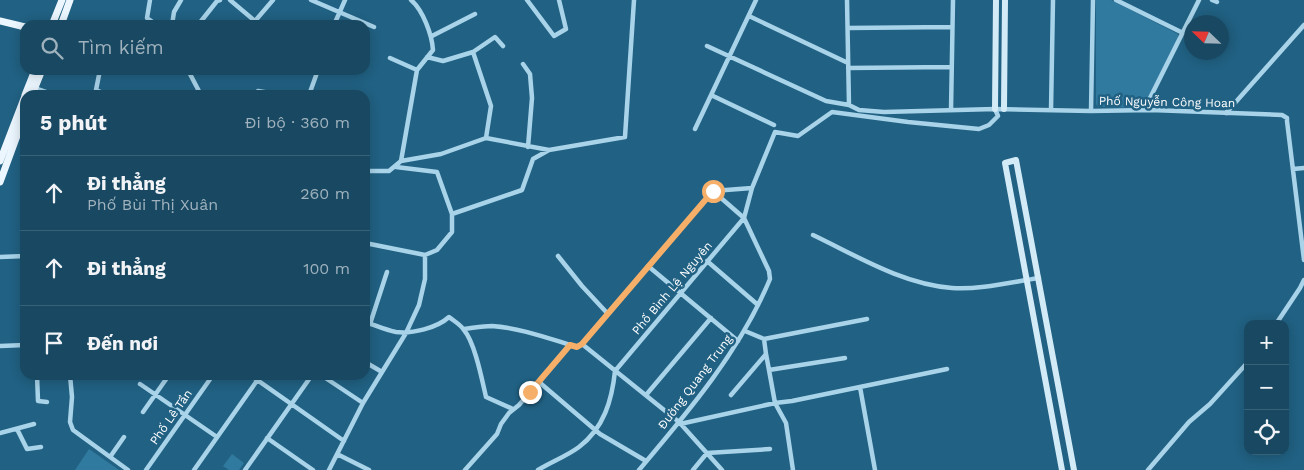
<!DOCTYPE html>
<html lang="vi">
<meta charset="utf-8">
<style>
body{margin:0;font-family:"Work Sans",sans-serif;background:#26536b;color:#f1f3f6}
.controls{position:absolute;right:15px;bottom:15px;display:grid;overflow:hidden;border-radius:10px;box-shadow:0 2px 12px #0003}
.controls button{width:45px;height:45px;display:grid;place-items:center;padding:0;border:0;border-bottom:1px solid #376177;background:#194962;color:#f1f3f6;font:25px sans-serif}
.compass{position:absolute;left:1184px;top:15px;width:45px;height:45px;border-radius:50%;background:#194962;box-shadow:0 2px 12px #0003;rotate:293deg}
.stop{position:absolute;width:15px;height:15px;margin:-11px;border:4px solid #f5af69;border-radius:50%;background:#fff}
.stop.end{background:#f5af69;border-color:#fff;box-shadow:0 1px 5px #0008}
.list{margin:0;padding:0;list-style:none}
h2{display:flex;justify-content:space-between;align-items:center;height:65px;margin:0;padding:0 20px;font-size:21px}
h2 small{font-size:16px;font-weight:400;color:#9fb2be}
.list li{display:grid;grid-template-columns:32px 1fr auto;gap:15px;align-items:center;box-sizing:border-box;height:75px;padding:0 20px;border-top:1px solid #376177}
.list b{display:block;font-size:19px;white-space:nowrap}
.list p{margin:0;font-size:16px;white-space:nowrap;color:#9fb2be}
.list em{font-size:16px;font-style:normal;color:#9fb2be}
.icon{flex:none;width:28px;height:28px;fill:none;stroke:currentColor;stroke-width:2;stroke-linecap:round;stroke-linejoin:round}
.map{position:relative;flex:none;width:1304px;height:470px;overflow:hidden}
.search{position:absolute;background:#194962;box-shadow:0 2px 12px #0003;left:20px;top:20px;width:350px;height:55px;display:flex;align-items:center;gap:12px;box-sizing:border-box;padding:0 18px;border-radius:15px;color:#9fb2be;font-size:19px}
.panel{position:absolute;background:#194962;box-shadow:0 2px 12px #0003;left:20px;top:90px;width:350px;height:290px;border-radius:15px}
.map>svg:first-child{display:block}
</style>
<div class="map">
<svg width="1304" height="470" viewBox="0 0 1304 470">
<rect width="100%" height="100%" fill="#216183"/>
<path fill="#317a9f" d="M1096,0H1111L1178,34V38L1143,107L1141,108L1098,107L1096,104Z
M89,449L119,470H75Z
M232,454L244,463L239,470H229L223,466Z"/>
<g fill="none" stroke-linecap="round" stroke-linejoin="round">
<path stroke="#a8d3e9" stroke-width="4.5" d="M150,0L147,18L157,25
M230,0L255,21L273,0
M311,0L374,27
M527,0L554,36L566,29L559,0
M847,0L849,105
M1116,0L1183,33
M1212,0L1217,2
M749,16L848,63
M172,25L174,12L181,0
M198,25L217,1L220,0
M334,25L345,0
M848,28L952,27
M432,36L475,14
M707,46L826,101L849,105L859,110L884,112L995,109L1091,111L1151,110L1282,115L1287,118V121L1304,260
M473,52L491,106L486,138
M427,57L443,61L473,52L495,37L503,46
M390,58L417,70
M523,64L530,74L532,98L528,147
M848,68L951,67
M100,70L96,90L108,95
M185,70L190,74L201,95
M307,70L317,73
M35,88L55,95
M258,91L282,95
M309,95L318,70
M711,95L774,125
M951,110L953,0
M1051,110L1053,0
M1144,110L1199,0
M1091,111L1093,0
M1226,113L1304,25
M695,129L756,0
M401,161L417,70L433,50C432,35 423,10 411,0
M1293,169L1304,168
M365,171H389L401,161L441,154L486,138L549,150
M23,179L25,180
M713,191L752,188
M452,214L522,190L533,159L549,150L625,137L634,0
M813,235C857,256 902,284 952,288C979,290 1012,282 1039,278
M365,243L425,255L437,250L452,232V214L437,172L396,167
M558,256L582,286L608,314
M0,257L25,256
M707,261L758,305
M648,266L738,341
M365,322C375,325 385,330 396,332C412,334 437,328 449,317C454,321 461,325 464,330C475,343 482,380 486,397L513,409
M370,324L387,272
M1276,324L1300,288L1304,280
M464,329C473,328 483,326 492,326C521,328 550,339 577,347L582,344L713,191L744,218L769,271L770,279C740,351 689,411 639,470
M745,331L764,339L867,319
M764,339L766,354
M582,344L679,422L722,470
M0,346L25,345
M365,362L382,372
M769,370L775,403L786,423L793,470
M37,375L38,401L47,402
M70,375L72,397L70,422L73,430L128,470
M250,375L344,441
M321,375L363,403
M539,382L600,434L646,461
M140,384L217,437
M860,387L875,470
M646,395L711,318
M731,395L766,354L769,370L845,358
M143,412L169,375
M680,424L775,403L792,401L947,369
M17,429L27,449L41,447
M0,433L34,424
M267,438L313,470
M337,454L369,470
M110,457L124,437
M146,470L213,375
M194,470L261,375
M245,470L312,375
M329,470L363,403L406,333L419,305L425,279V255
M465,470L497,434L501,424L509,413L519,405L570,345
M538,470C551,462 567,456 579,447C604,428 612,400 615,371L744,218L752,188L775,132L798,136L832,112L908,122L979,129L989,125L998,116L995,109
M693,470L707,453L770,449
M1148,470L1189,422L1210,404L1248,362"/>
<path stroke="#d3eaf7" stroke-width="6" d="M995,109L996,0
M1004,109L1005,0
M1062,470L1005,163L1016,160L1074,470"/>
<path stroke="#ebf6fe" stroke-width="7" d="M0,21L25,27
M52,25L62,0
M61,25L70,0
M25,95L35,70
M32,95L42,70
M0,161L25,96
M0,182L25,114"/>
</g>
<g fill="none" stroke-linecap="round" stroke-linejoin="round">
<path stroke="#f5af69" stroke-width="6" d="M530,392L570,345L577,347L582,344L713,191"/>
</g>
<g text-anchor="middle" stroke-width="5" stroke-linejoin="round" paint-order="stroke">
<g font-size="12" fill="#fff" stroke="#216183">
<text transform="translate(1167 102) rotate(1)" y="4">Phố Nguyễn Công Hoan</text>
<text transform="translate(672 288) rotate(-50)" y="4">Phố Bình Lệ Nguyên</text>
<text transform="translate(695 382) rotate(-53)" y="4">Đường Quang Trung</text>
<text transform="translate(171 417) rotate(-55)" y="4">Phố Lê Tần</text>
</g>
</g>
</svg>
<div class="controls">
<button>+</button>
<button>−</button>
<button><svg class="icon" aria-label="locate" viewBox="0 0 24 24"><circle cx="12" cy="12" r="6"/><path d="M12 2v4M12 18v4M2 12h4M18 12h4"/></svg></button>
</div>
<svg class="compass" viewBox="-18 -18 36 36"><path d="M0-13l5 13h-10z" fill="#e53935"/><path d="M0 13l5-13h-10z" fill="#9fb2be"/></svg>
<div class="stop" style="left:713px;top:191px"></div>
<div class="stop end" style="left:530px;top:392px"></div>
<div class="search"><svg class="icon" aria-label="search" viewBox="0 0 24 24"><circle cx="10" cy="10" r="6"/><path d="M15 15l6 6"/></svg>Tìm kiếm</div>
<section class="panel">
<h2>5 phút<small>Đi bộ · 360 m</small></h2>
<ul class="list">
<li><svg class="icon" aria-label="ahead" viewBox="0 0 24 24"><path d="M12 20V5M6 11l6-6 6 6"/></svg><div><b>Đi thẳng</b><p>Phố Bùi Thị Xuân</p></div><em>260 m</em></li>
<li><svg class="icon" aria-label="ahead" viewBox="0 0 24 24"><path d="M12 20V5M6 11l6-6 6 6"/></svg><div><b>Đi thẳng</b></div><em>100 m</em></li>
<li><svg class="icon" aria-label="arrive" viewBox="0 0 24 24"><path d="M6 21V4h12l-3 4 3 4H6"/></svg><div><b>Đến nơi</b></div></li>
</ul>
</section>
</div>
